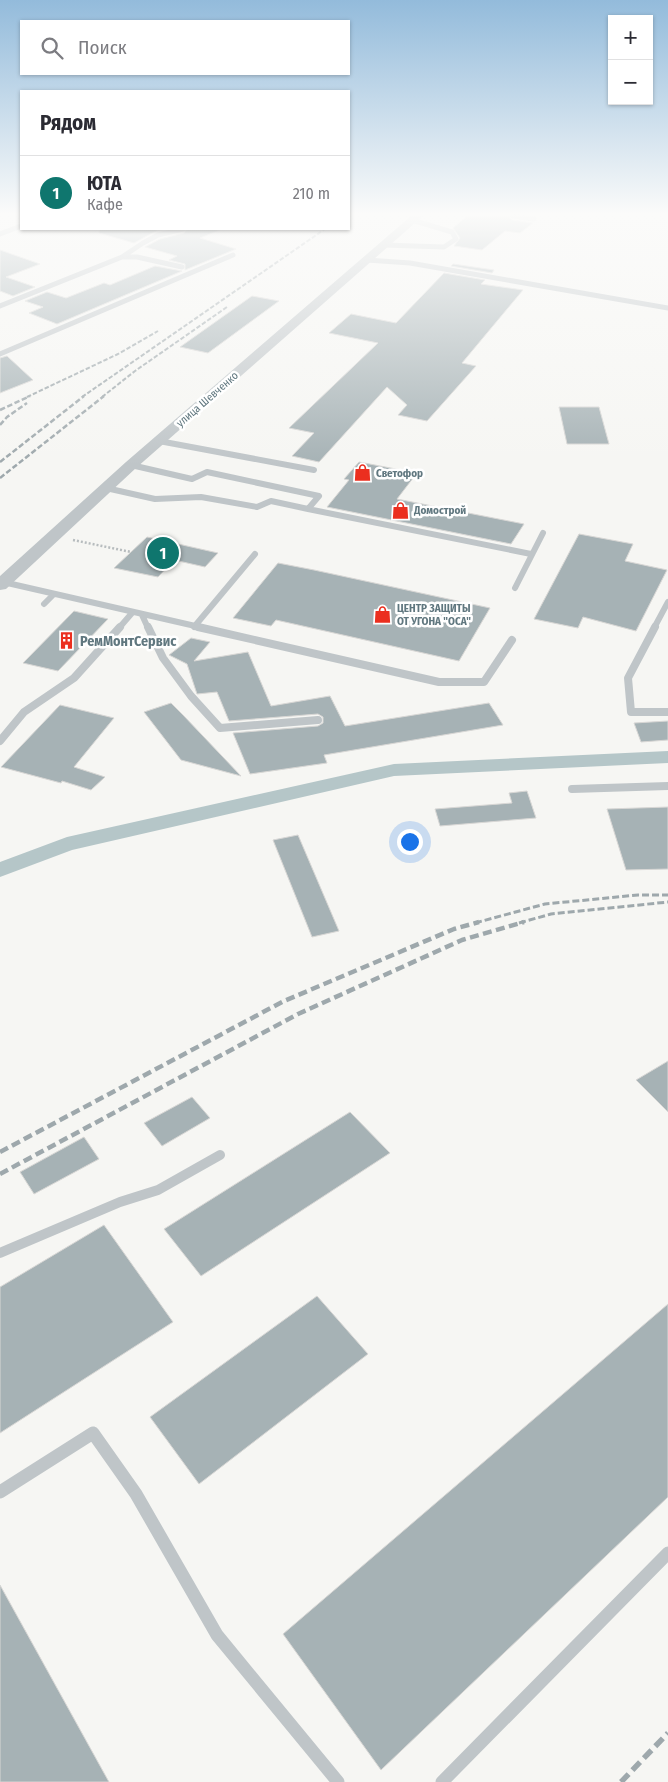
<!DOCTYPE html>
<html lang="ru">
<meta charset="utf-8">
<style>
body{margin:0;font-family:"Fira Sans Condensed",sans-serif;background:#f7f7f7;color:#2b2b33}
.controls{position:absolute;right:15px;top:15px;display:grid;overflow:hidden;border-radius:0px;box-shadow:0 1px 4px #0004}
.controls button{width:45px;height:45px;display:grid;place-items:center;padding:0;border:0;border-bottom:1px solid #e1e1e2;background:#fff;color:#2b2b33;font:25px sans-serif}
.you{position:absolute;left:409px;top:841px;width:18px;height:18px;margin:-12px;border:4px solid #fff;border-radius:50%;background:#1a73e8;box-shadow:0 0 0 8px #1a73e833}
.badge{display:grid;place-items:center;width:32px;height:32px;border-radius:50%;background:#0f766e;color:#fff;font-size:16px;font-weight:700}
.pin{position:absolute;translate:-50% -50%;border:2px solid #fff;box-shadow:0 1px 5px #0006}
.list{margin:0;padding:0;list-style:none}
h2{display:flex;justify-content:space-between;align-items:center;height:65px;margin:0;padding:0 20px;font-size:21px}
h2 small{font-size:16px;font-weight:400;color:#7c7c81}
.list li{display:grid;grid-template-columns:32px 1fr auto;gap:15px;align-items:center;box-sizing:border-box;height:75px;padding:0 20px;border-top:1px solid #e1e1e2}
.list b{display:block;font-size:19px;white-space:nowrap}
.list p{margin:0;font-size:16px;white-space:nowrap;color:#7c7c81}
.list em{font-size:16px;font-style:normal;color:#7c7c81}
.icon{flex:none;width:28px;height:28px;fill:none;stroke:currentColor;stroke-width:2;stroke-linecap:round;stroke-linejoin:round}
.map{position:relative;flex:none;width:668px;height:1782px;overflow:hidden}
.search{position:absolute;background:#fff;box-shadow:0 1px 4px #0004;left:20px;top:20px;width:330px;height:55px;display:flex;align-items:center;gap:12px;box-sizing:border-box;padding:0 18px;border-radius:0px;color:#7c7c81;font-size:19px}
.panel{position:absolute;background:#fff;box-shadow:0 1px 4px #0004;left:20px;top:90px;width:330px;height:140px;border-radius:0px}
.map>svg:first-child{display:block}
</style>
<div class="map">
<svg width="668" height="1782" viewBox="0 0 668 1782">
<rect width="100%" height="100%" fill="#f6f6f3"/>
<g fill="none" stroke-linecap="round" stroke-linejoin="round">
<path fill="#b5c6c8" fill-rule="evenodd" d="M668,751V763L394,776L72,850L0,877V862L67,837L394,764Z"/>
</g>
<path fill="#a6b2b5" stroke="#d8d7d5" d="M467,216H509L512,220L533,223L520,233L505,231L482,250L454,246L460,238L453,228Z
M100,229H165L156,231L134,243L99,233Z
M187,229H222L200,238L236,249L185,270V264L169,260L177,256L145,247L160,239L184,233Z
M0,250L40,264L6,277L35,287L13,296L0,291Z
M453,264L494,270L492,273L451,266Z
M155,266L182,271L57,324L29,313L43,307L25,301L47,292L66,298L104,283L110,285Z
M444,273L485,280L481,284L523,290L462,363L476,366L427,421L398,415L407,405L387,387L319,462L292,456L314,433L289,428L378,343L329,333L351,314L396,323Z
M252,296L279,301L208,353L180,347Z
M7,356L33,380L0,393V358Z
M559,407H599L609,444H567Z
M359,462L417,473L397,499L524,524L511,544L327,507L349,480L344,479Z
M579,534L633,544L625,561L667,570L636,631L583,617L578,628L534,619Z
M147,537L218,553L205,567L174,560L158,577L114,568Z
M278,563L314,570L490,608L459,661L276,620L271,626L233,618Z
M74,611L108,619L58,671L23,663Z
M191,638L210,642L194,661L248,652L271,706L330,696L345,726L489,703L503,725L324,755L327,763L250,774L233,733L318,726L323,723V717L318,714L229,721L217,692L197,694L187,664L169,655Z
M171,703L183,715L241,776L181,760L144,712Z
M60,705L114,718L74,767L105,777L91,790L62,781L61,783L1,767Z
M668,721V740L641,742L634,723Z
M527,791L536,818L440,826L435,809L512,803L509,793Z
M668,807V869L626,870L607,809Z
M298,835L339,931L312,937L273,840Z
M668,1061V1112L636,1080Z
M192,1097L210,1118L162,1146L144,1123Z
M350,1112L390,1153L201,1276L164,1229Z
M84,1137L99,1159L34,1194L20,1172Z
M104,1225L173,1322L0,1433V1287Z
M317,1296L368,1354L199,1484L150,1417Z
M668,1304V1497L381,1770L283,1634Z
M0,1585L109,1782H0Z"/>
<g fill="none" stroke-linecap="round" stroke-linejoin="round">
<path stroke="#b7bcbe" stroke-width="2.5" stroke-dasharray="2 2" stroke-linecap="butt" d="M73,540L131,552"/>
<path stroke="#bfc5c8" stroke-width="5" d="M513,216L534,219
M0,234L21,226
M384,245L444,247L456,239L452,232L412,220
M122,257H137L182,267
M367,260L410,263L668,308
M0,306L122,257L143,243L158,235L183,229
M0,354L233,255"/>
<path stroke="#bfc5c8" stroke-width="6" d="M159,441L314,470
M106,488L155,499L201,497L257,507L271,501L308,509L319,496L207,472L192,479L131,465
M308,509L531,554
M3,582L204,628
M515,588L543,533
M44,604L53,595
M142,615L148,628
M194,627L255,554
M119,628L132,613
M654,628L668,602"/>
<path stroke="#bfc5c8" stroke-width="8" d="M148,627L163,658L191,696L220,728L318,720
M198,627L439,682H484L512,640
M655,627L628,678L631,712H668
M0,741L24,712L74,678L120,627
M572,789L668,786"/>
<path stroke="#bfc5c8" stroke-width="10" d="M0,1253L120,1202L158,1190L220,1155"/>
<path stroke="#bfc5c8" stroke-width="13" d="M0,1492L93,1433L136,1494L217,1635L338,1782
M442,1782L668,1553"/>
<path fill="#bfc5c8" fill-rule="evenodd" d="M411,216H423L136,468L6,589L0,590V576L126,462Z"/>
<path stroke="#9ea8ac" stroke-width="2" stroke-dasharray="4.5 2" stroke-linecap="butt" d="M27,397L118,354L158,331
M82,397L325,229
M102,397L135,371L227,307"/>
<path stroke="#9ea8ac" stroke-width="2.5" stroke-dasharray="5.5 2.5" stroke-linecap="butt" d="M0,410L30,396
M0,425L7,417L27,403
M0,462L84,396
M0,478L104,396"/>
<path stroke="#9ea8ac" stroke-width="3" stroke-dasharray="7 3" stroke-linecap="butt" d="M475,923L545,904L638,895H668
M519,923L551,914L668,902"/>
<path stroke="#9ea8ac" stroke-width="4.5" stroke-dasharray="9 4.5" stroke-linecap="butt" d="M0,1152L284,1001L454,929L479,922
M0,1174L298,1014L462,940L524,922"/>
<path stroke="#9ea8ac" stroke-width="5.5" stroke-dasharray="11 5.5" stroke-linecap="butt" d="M621,1782L668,1733"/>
</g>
<linearGradient id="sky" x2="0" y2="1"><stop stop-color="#93bbdb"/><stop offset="0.46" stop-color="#fbfbfa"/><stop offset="1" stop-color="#fbfbfa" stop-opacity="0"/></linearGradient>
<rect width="668" height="465" fill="url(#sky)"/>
<defs>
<symbol id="shop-bare" viewBox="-9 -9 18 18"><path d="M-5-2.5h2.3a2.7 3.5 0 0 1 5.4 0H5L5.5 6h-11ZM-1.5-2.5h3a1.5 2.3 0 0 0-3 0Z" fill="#eb2f1f" stroke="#fff" stroke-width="2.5" paint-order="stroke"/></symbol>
<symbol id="building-bare" viewBox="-9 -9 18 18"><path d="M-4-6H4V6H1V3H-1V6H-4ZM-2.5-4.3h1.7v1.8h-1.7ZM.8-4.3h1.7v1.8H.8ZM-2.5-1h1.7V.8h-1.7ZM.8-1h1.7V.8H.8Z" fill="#eb2f1f" stroke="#fff" stroke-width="2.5" paint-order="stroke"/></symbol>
</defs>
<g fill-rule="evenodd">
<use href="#shop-bare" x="350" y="460" width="25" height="25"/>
<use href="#shop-bare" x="388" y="498" width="25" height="25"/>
<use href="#shop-bare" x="370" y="602" width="25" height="25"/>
<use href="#building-bare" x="54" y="628" width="25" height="25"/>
</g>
<g text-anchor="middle" stroke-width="5" stroke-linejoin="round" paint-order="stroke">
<g font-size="11" fill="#60777f" stroke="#fff">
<text transform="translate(207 399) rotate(-41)" y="4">улица Шевченко</text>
</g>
<g font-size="11" font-weight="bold" fill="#60777f" stroke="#fff" text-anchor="start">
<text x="376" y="477">Светофор</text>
<text x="414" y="514">Домострой</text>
<text x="397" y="612">ЦЕНТР ЗАЩИТЫ<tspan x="397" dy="13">ОТ УГОНА "ОСА"</tspan></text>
</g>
<g font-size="14" font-weight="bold" fill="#60777f" stroke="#fff" text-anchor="start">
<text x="80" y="646">РемМонтСервис</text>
</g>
</g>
</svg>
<div class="controls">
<button>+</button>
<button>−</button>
</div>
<div class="you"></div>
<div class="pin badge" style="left:163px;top:553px">1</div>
<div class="search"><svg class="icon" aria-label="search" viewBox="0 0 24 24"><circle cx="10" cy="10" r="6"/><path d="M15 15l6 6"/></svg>Поиск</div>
<section class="panel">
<h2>Рядом<small></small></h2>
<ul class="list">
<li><span class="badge">1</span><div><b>ЮТА</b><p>Кафе</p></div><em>210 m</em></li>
</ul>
</section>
</div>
